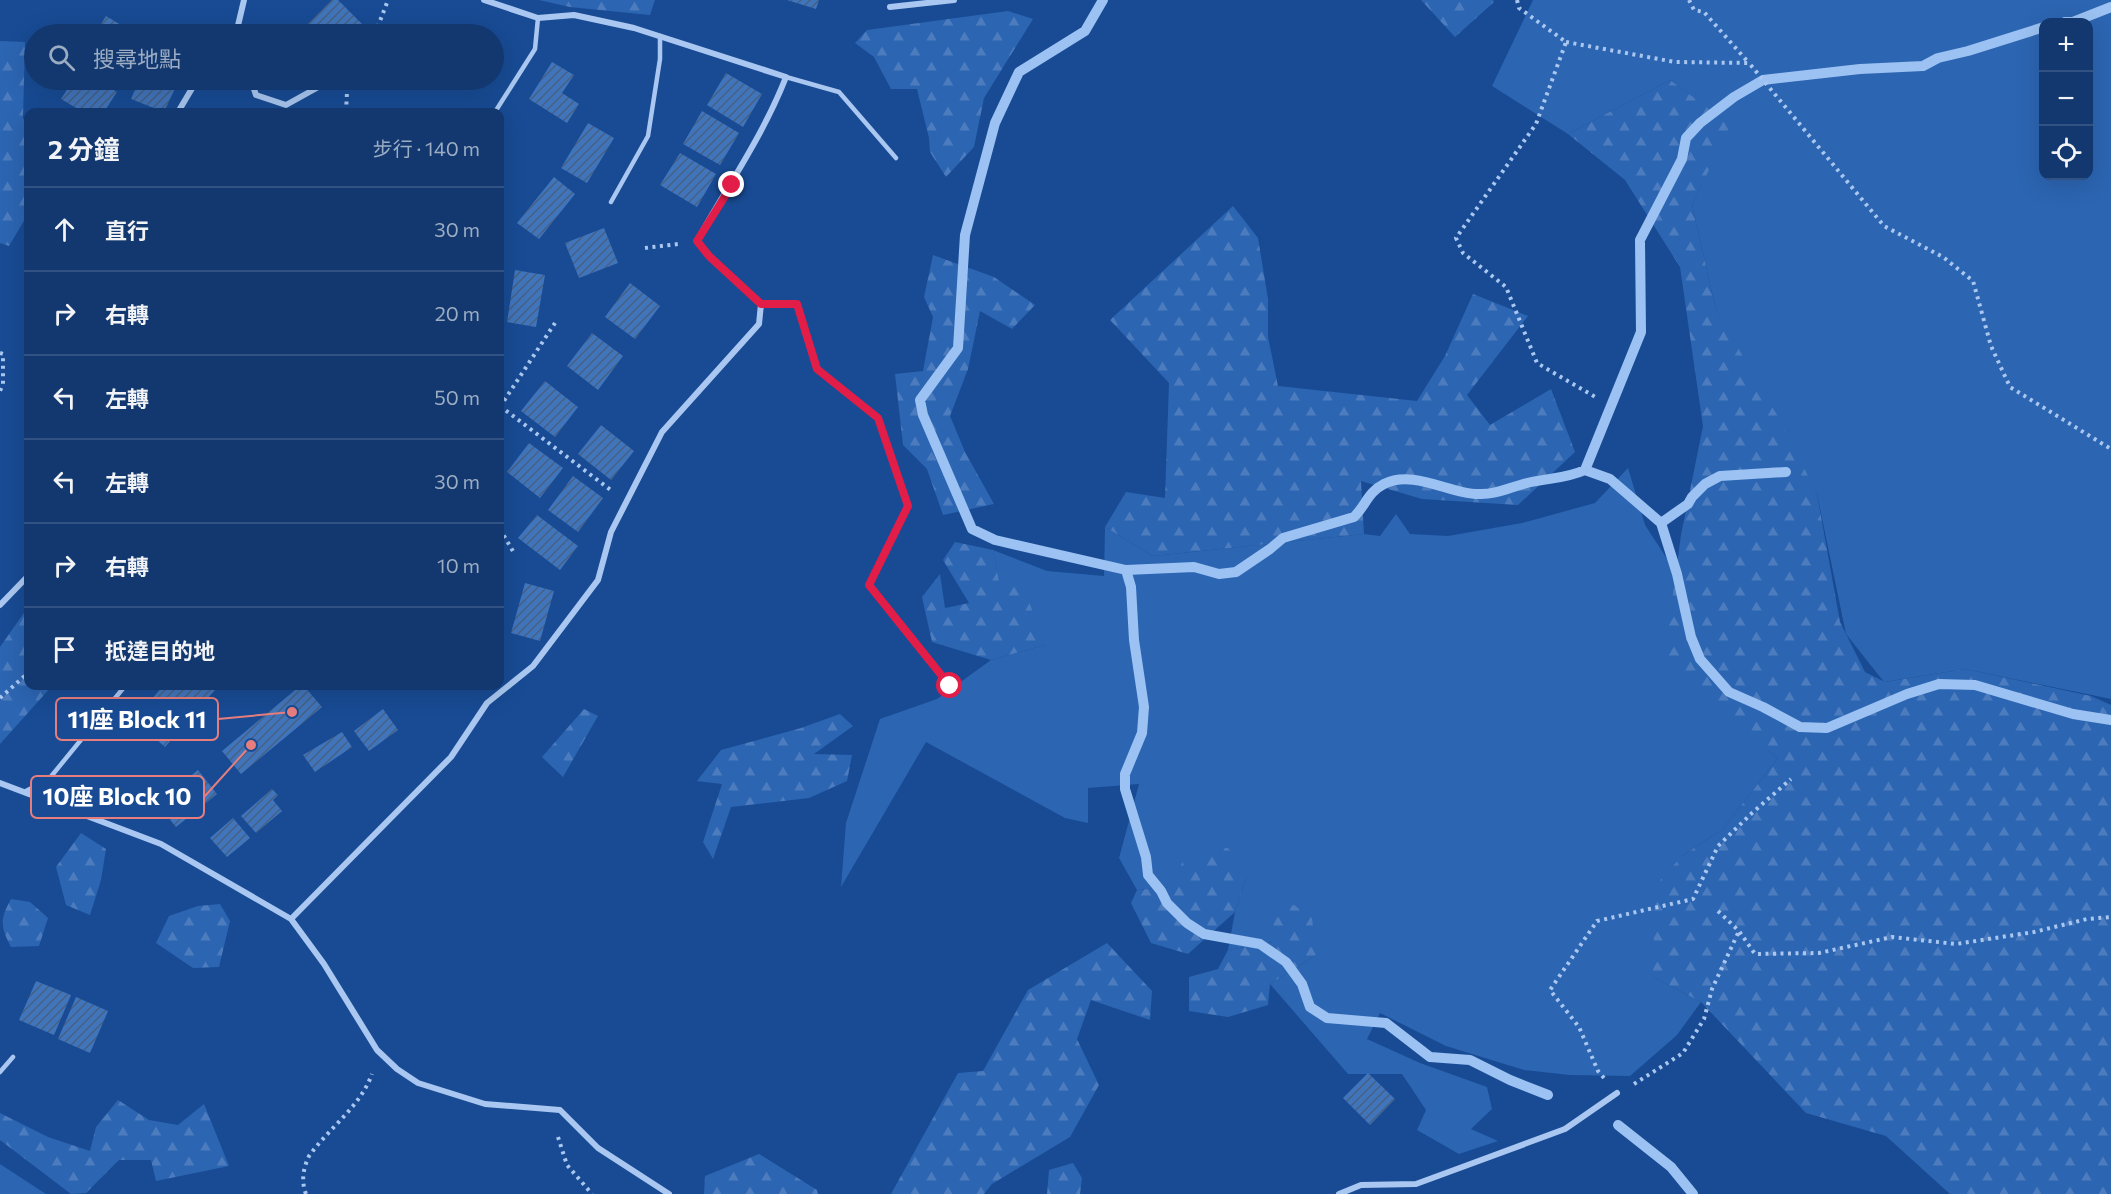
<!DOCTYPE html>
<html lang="zh-TW">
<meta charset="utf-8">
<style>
body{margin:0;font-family:Commissioner,"Noto Sans TC",sans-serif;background:#1f4377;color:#f1f3f6}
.controls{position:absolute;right:18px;top:18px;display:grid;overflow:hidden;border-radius:12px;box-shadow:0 6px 24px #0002}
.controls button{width:54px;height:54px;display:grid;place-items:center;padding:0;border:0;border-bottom:2px solid #315282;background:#12386f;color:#f1f3f6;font:30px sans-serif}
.stop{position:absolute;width:18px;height:18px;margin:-14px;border:4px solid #e11d48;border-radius:50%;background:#fff}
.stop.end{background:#e11d48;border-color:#fff;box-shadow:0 2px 6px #0008}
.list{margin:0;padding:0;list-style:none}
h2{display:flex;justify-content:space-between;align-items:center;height:78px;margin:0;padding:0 24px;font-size:26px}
h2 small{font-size:20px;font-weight:400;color:#9cacc3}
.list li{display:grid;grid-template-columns:39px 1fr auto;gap:18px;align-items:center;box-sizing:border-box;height:84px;padding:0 24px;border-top:2px solid #315282}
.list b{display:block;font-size:22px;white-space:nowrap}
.list em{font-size:20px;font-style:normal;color:#9cacc3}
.icon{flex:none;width:33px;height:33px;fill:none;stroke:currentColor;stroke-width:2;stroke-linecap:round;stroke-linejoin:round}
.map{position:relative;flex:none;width:2111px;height:1194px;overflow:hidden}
.search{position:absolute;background:#12386f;box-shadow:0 6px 24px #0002;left:24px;top:24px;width:480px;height:66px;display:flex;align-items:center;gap:15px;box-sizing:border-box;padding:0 21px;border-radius:33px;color:#9cacc3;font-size:22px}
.panel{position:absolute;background:#12386f;box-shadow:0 6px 24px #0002;left:24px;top:108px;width:480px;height:582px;border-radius:12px}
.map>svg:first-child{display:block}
</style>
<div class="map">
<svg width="2111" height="1194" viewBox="0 0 2111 1194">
<defs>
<pattern id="forest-firs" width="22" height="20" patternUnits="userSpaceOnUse" patternTransform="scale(1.5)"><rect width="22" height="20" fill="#2c65b2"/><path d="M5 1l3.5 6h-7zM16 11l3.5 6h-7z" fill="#4c7cbe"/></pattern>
<pattern id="building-hatch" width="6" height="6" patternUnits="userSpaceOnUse" patternTransform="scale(1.5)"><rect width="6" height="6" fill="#4175bb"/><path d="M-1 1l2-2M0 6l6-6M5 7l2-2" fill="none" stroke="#466084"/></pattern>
</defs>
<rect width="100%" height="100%" fill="#184b94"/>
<path fill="#2c65b2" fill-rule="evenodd" d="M1533,0H2111V699L1965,669L1884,682L1846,634L1817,494L1716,310L1692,205L1730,125L1670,80L1568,134L1492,86ZM2044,22H2088V176H2044Z
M1628,468L1645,525L1677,574L1732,723L1778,758L1723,829L1682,856L1653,977L1701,1002L1677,1035L1630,1076L1570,1075L1524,1070L1446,1046L1380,1013L1367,1039L1420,1063L1487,1087L1492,1109L1471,1129L1498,1141L1459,1154L1417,1130L1426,1110L1402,1074H1348L1270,984L1316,955L1274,942L1228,950L1235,912L1247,876L1170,887L1137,890L1119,858L1139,784L1088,788V823L1065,818L926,742L841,887L846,823L880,719L937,699L991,660L1045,645L999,582L993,550L1047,571L1104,576L1105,527L1153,556L1364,534L1380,536L1396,514L1410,534L1448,536L1522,523L1595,503Z
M0,1164L46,1194H0Z"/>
<path fill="url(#forest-firs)" d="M539,0H655L650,15L570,7Z
M1421,0H1493L1494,2L1455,37Z
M1008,11L1033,19L984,98L974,147L946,177L930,152L929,138L917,89H891L874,57L855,43L867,30Z
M0,41L25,42L23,118L28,128V214L9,246L0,243Z
M1670,80L1731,125L1692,205L1716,310L1781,422L1817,494L1840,622L1865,672L1885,682L1965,669L2091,696L2111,705V1194H1950L1886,1136L1806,1113L1701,1002L1653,977L1655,886L1682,856L1723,829L1778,758L1732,724L1664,659L1681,535L1703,426L1680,267L1625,180L1568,134Z
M1233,206L1258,238L1268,299V337L1278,386L1417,401L1445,356L1473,294L1528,316L1467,395L1490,425L1551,389L1575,452L1518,505L1422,499L1361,481L1364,534L1153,556L1105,527L1126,492L1165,498L1169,383L1110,320Z
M933,255L994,277L1035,305L1012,329L980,311L968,369L950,416L965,452L994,504L943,515L927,469L903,445L895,374L923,371L933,317L924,297Z
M955,542L993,550L999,581L1022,583L1045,645L991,660L932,642L922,597L940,574L945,608L969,603L943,560Z
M28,607V686H52L0,744V647Z
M584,709L598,716L563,777L542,757Z
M840,714L853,726L814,754L852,755L847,781L809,798L731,807L713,859L703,842L722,784L697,781L721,750L801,728Z
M81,833L106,849L101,880L90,915L66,905L56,867Z
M1228,848L1247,876L1235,912L1188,954L1151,943L1131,903L1137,890L1170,887L1185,857L1202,850Z
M11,899L30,902L48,918L39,946L11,947C0,926 0,919 11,899Z
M220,904L230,921L219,967L193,968L156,943L169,916L198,906Z
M1294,905L1312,918L1316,955L1270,984L1268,1005L1228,1017L1189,1011V977L1218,969L1228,950L1274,942L1273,909Z
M1107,943L1152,991L1150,1020L1091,1000L1077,1039L1099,1085L1070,1137L992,1184L984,1194H891L958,1073L983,1071L1028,990Z
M118,1100L149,1120L178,1125L204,1104L229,1166L156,1181L151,1160H119L86,1193L71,1194L0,1140V1113L48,1137L90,1151L96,1127Z
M759,1154L817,1190L818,1194H704L705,1176Z
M1073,1163L1082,1178L1080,1194H1047L1049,1170Z"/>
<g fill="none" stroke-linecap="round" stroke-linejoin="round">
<path stroke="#9bc2f2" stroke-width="10" d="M1103,0L1085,31L1019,72L995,123L965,235L958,348L920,400L923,415L972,529L995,540L1126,570L1194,567L1219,574L1236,572L1270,549L1283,538L1354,517C1366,505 1368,492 1384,484C1413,469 1450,494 1478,494C1496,495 1510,487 1527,483C1548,478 1565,479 1585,470L1610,479L1661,523L1677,574L1691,637L1700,659L1729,692L1763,707L1800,727L1827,728L1907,694L1939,684L1975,685L2073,714L2111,720
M2065,22H2073L2111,7
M1585,470L1641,332L1640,240L1682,159L1686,138L1700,123L1734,97L1763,80L1860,69L1923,66L1938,58L1968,51L2044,27
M1661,523L1688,504L1692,497L1705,484L1720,476L1786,472
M1126,570L1131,587L1134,640L1144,707L1142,733L1125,774V789L1146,857L1148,875L1161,891L1167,903L1187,923L1204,934L1260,944L1286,962L1302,984L1310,1007L1327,1018L1386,1023L1430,1057L1470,1060L1510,1080L1548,1095
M1618,1125L1671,1167L1693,1194"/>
</g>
<path fill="url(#building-hatch)" d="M332,0H338L362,24L351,34H313L305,27Z
M787,0H819L816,9Z
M106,16L136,34H95Z
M552,62L574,75L562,93L579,104L567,123L529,99Z
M726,73L762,94L743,127L707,105Z
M73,80H97L117,92L104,112H83L61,99Z
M139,80H179L164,112L131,99Z
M276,80H292L279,86Z
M702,111L739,133L720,165L683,144Z
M588,123L614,138L587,183L561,168Z
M680,153L716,174L697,207L660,185Z
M554,177L575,194L539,239L517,223Z
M604,228L618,263L579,278L565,243Z
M515,270L545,275L536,327L507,322Z
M630,283L660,306L635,339L605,317Z
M592,333L623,356L598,390L567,366Z
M545,381L578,407L555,437L521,411Z
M601,425L634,451L611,480L578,454Z
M529,443L563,468L540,498L507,472Z
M573,476L603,498L578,532L548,510Z
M537,515L578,546L560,570L518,538Z
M525,583L554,591L540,641L511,633Z
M163,686H209L215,690L165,747L134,720Z
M300,686H304L322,707L241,774L222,751Z
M383,709L398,730L369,751L354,731Z
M342,732L352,747L315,772L303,755Z
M198,770L217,794L176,827L157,804Z
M272,789L278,795L273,800L282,811L256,833L241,816Z
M233,818L250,838L227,857L210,838Z
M36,981L71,995L54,1035L19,1020Z
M76,997L108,1011L90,1053L58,1039Z
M1368,1073L1395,1099L1370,1125L1343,1098Z"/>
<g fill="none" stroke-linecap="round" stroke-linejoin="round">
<path stroke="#a9c7f0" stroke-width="4" stroke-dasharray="3 4.5" stroke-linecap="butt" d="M1517,0L1519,8L1566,42L1536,124L1456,238L1463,253L1506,287L1537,363L1597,398
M1689,0L1694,10L1704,12L1748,62
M375,34L388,0
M1566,42L1675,62L1749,63L1884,226L1943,257L1973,281L1991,346L2010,387L2111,449
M346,112L347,92
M645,248L678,244
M779,304H797L817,369L878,418L908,506L869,585L950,686
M0,353L3,354V384L0,391
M500,406L612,491
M500,407L555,323
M500,529L514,553
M0,698L28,673
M1718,911L1739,931L1755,954L1819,953L1892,937L1956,944L2034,932L2087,919L2111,917
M1604,1078L1598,1071L1579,1027L1550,990L1597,921L1693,899L1718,846L1752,813L1791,779
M1634,1084L1683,1053L1704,1019L1712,989L1739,931
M558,1137L567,1165L592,1194
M306,1194C301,1181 303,1169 309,1156C329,1128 360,1107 372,1074"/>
<path stroke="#a9c7f0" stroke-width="4.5" d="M786,77L839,92L896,158
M495,112L535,49L538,18
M611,202L648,136L660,59V36
M24,792L49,779L125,686
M0,1072L13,1057"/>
<path stroke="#a9c7f0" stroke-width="6" d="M890,7L954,0
M236,34L244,0
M251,80L256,95L286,105L331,80
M178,112L197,80
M0,605L28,576
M0,783L161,844L291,919L324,964L377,1050L397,1069L418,1083L485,1104L560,1110L598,1148L669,1194
M291,919L451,757L487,703L533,666L598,580L611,532L662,432L759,324L761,304L709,256L697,241C727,187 763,136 786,77L634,28L574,15L538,18L484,0
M1339,1194L1361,1185L1416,1184L1465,1166L1565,1129L1617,1093"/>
</g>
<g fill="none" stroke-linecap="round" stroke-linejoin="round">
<path stroke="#e11d48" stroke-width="8" d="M732,185L697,241L709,256L761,304H797L817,369L878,418L908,506L869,585L950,686"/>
</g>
<path fill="none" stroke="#e67e7e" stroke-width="2" d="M292 712L218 719M251 745L204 797"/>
<g fill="#e67e7e" stroke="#184b94" stroke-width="2">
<circle cx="292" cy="712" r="6"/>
<circle cx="251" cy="745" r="6"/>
</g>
<g fill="#184b94" stroke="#e67e7e" stroke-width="2">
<rect x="56" y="698" width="162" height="42" rx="6"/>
<rect x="31" y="776" width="173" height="42" rx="6"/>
</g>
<g font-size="24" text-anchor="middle" font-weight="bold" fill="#fff">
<text x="137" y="728">11座 Block 11</text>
<text x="117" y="805">10座 Block 10</text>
</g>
</svg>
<div class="controls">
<button>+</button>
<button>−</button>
<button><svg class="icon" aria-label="locate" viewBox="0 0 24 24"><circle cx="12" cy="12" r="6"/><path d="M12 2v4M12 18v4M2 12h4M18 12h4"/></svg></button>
</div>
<div class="stop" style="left:950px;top:686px"></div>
<div class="stop end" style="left:732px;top:185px"></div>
<div class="search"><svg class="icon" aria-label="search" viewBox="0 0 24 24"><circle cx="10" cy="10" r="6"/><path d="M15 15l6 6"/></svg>搜尋地點</div>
<section class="panel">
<h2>2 分鐘<small>步行 · 140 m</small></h2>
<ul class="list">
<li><svg class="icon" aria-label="ahead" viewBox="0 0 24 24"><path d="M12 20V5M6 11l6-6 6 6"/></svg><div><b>直行</b></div><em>30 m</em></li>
<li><svg class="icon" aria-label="right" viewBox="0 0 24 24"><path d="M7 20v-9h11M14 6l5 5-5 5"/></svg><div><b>右轉</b></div><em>20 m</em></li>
<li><svg class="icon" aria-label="left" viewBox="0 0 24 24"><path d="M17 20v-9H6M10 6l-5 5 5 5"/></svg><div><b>左轉</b></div><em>50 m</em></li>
<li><svg class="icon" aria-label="left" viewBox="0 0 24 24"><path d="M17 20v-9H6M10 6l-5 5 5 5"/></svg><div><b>左轉</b></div><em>30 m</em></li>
<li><svg class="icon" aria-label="right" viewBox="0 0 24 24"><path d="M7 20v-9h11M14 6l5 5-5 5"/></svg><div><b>右轉</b></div><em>10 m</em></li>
<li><svg class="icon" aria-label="arrive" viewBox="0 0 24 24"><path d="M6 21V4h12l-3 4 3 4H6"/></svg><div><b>抵達目的地</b></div></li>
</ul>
</section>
</div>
